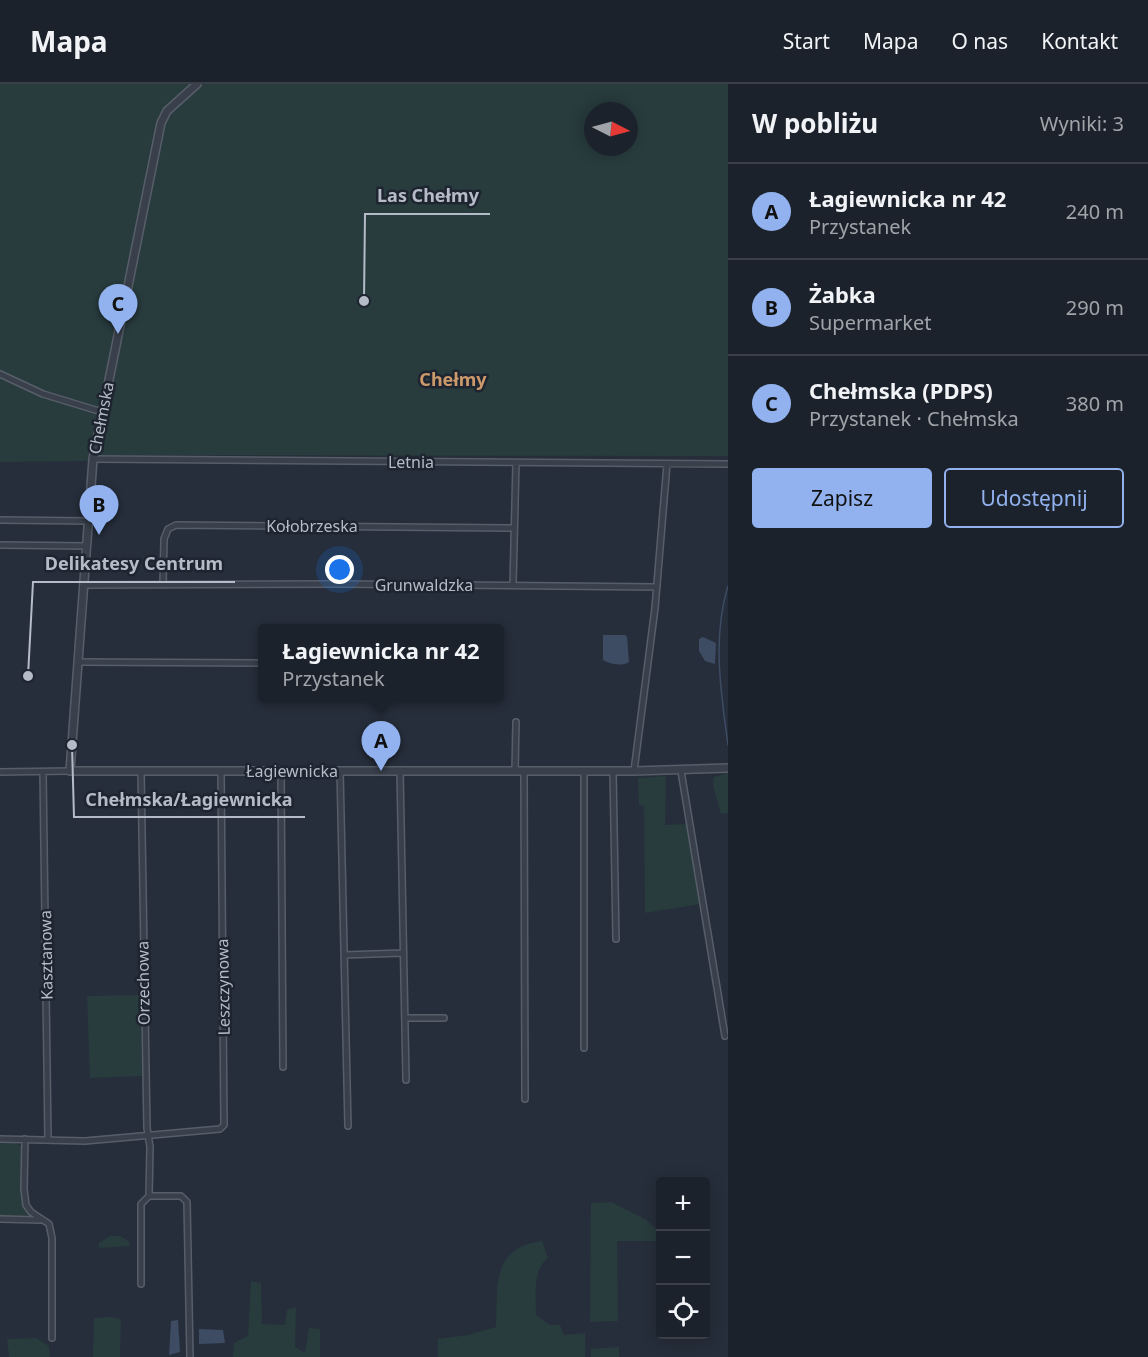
<!DOCTYPE html>
<html lang="pl">
<meta charset="utf-8">
<style>
body{margin:0;font-family:"Noto Sans",sans-serif;background:#252a34;color:#f1f3f6}
.controls{position:absolute;right:18px;bottom:18px;display:grid;overflow:hidden;border-radius:6px;box-shadow:0 3px 15px #0003}
.controls button{width:54px;height:54px;display:grid;place-items:center;padding:0;border:0;border-bottom:2px solid #3a3f48;background:#1c222c;color:#f1f3f6;font:30px sans-serif}
.compass{position:absolute;left:584px;top:18px;width:54px;height:54px;border-radius:50%;background:#1c222c;box-shadow:0 3px 15px #0003;rotate:96deg}
.you{position:absolute;left:340px;top:486px;width:21px;height:21px;margin:-15px;border:4px solid #fff;border-radius:50%;background:#1a73e8;box-shadow:0 0 0 9px #1a73e833}
.badge{display:grid;place-items:center;width:39px;height:39px;border-radius:50%;background:#92b2ef;color:#111;font-size:20px;font-weight:700}
.pin{position:absolute;translate:-50% -50px;filter:drop-shadow(0 2px 3px #0008)}
.pin::after{content:'';position:absolute;top:32px;width:21px;height:18px;background:inherit;clip-path:polygon(0 0,100% 0,50% 100%)}
.popup{position:absolute;left:258px;top:540px;width:246px;height:78px;box-sizing:border-box;display:grid;place-content:center;border-radius:6px;background:#1c222c;filter:drop-shadow(0 2px 4px #0005);font-size:20px;white-space:nowrap;color:#a0a4a9}
.popup b{font-size:22px;color:#f1f3f6}
.popup::after{content:'';position:absolute;left:50%;top:100%;margin-left:-12px;border:12px solid transparent;border-top-color:#1c222c}
.list{margin:0;padding:0;list-style:none}
h2{display:flex;justify-content:space-between;align-items:center;height:78px;margin:0;padding:0 24px;font-size:26px}
h2 small{font-size:20px;font-weight:400;color:#a0a4a9}
.list li{display:grid;grid-template-columns:39px 1fr auto;gap:18px;align-items:center;box-sizing:border-box;height:96px;padding:0 24px;border-top:2px solid #3a3f48}
.list b{display:block;font-size:22px;white-space:nowrap}
.list p{margin:0;font-size:20px;white-space:nowrap;color:#a0a4a9}
.list em{font-size:20px;font-style:normal;color:#a0a4a9}
.actions{display:flex;gap:12px;padding:18px 24px}
.actions a{flex:1;padding:14px 0;border:2px solid #92b2ef;border-radius:6px;text-align:center;font-size:21px;color:#92b2ef}
.actions .main{background:#92b2ef;color:#111}
.icon{flex:none;width:33px;height:33px;fill:none;stroke:currentColor;stroke-width:2;stroke-linecap:round;stroke-linejoin:round}
.map{position:relative;flex:none;width:728px;height:1273px;overflow:hidden}
header{display:flex;align-items:center;gap:36px;box-sizing:border-box;height:84px;padding:0 30px;background:#1c222c;border-bottom:2px solid #3a3f48}
header strong{font-size:28px}
nav{display:flex;gap:33px;margin-inline-start:auto;font-size:21px}
main{display:flex}
aside{flex:1;background:#1c222c}
.map>svg:first-child{display:block}
</style>
<header>
<strong>Mapa</strong>
<nav><a>Start</a><a>Mapa</a><a>O nas</a><a>Kontakt</a></nav>
</header>
<main>
<div class="map">
<svg width="728" height="1273" viewBox="0 0 728 1273">
<rect width="100%" height="100%" fill="#262e3b"/>
<path fill="#283b3d" fill-rule="evenodd" d="M0,0H728V372L100,371L87,377L0,378ZM593,27H629V63H593Z
M728,689V729L721,730L713,701L714,693Z
M666,692L665,741L689,740L700,820L645,829L644,722L639,721L638,694Z
M140,911L142,992L90,994L87,912Z
M0,1057H12L24,1064L22,1113L29,1131L0,1132Z
M611,1118L645,1135L660,1148V1157H617L618,1237L590,1238L591,1119Z
M110,1152H120L129,1157L130,1162L99,1164V1159Z
M542,1157L548,1174C532,1187 536,1212 536,1231L550,1241H560L564,1251L585,1249V1273H438V1255L468,1251L496,1243C498,1203 490,1164 542,1157Z
M251,1197L261,1199L262,1240L285,1241L287,1226L296,1223L295,1263L305,1269L309,1244L320,1245V1273H233L234,1259L248,1252Z
M111,1233L121,1235L120,1273H93L94,1234Z
M36,1254L49,1262L50,1273H9L7,1255Z
M619,1263V1273H591V1265Z"/>
<path fill="#3d4b63" d="M603,551H625L627,553L629,578C622,583 610,580 603,576Z
M703,553L716,559L715,580L705,577L699,567V555Z
M178,1236L180,1268L169,1271L171,1237Z
M199,1245L223,1246L225,1259L199,1260Z"/>
<g fill="none" stroke-linecap="round" stroke-linejoin="round">
<path stroke="#3d4b63" stroke-width="1.5" d="M728,502C712,554 721,609 728,661"/>
<defs>
<path id="minor" d="M0,290L43,310L102,328
M93,375L728,380
M0,436L89,437
M0,461L87,462
M84,501L338,500L657,503
M163,501L164,455L168,445L176,441L514,444
M513,501L516,379
M78,578L262,579
M141,687L147,1044L150,1063L149,1112L141,1120V1200
M281,687L283,983
M340,687L348,1042
M400,687L406,996
M515,687L516,638
M524,687L525,1015
M584,687V964
M613,687L616,855
M634,687L655,524L667,380
M681,687L725,952
M0,688L70,687
M43,688L48,1055
M344,871L403,869
M405,934H444
M0,1055L85,1057L220,1045L224,1041L221,687
M25,1055L24,1105L26,1121L31,1128L49,1140L52,1154V1254
M149,1112H181L187,1118L190,1273
M0,1135L40,1136"/>
<path id="tertiary" d="M197,0L167,27L161,39L93,375L70,687H634L728,684"/>
</defs>
<use href="#minor" stroke="#575e69" stroke-width="8"/>
<use href="#tertiary" stroke="#575e69" stroke-width="10"/>
<use href="#minor" stroke="#39404b" stroke-width="5"/>
<use href="#tertiary" stroke="#39404b" stroke-width="7"/>
</g>
<g text-anchor="middle" stroke-width="5" stroke-linejoin="round" paint-order="stroke">
<g font-size="16" fill="#b5bbc7" stroke="#1e2530">
<text transform="translate(101 334) rotate(-79)" y="6">Chełmska</text>
<text x="411" y="384">Letnia</text>
<text x="312" y="448">Kołobrzeska</text>
<text x="424" y="507">Grunwaldzka</text>
<text x="292" y="693">Łagiewnicka</text>
<text transform="translate(46 871) rotate(-91)" y="6">Kasztanowa</text>
<text transform="translate(143 899) rotate(-91)" y="6">Orzechowa</text>
<text transform="translate(223 903) rotate(-91)" y="6">Leszczynowa</text>
</g>
<g font-size="18" font-weight="bold" fill="#cb996b" stroke="#1e2530">
<text x="453" y="302">Chełmy</text>
</g>
</g>
<path fill="none" stroke="#b5bbc7" stroke-width="2" d="M364 217L365 130H490M28 592L33 498H235M72 661L74 733H305"/>
<g fill="#b5bbc7" stroke="#1e2530" stroke-width="2">
<circle cx="364" cy="217" r="6"/>
<circle cx="28" cy="592" r="6"/>
<circle cx="72" cy="661" r="6"/>
</g>
<g font-size="18" text-anchor="middle" font-weight="bold" fill="#b5bbc7" stroke="#1e2530" stroke-width="5" stroke-linejoin="round" paint-order="stroke">
<text x="428" y="118">Las Chełmy</text>
<text x="134" y="486">Delikatesy Centrum</text>
<text x="189" y="722">Chełmska/Łagiewnicka</text>
</g>
</svg>
<div class="controls">
<button>+</button>
<button>−</button>
<button><svg class="icon" aria-label="locate" viewBox="0 0 24 24"><circle cx="12" cy="12" r="6"/><path d="M12 2v4M12 18v4M2 12h4M18 12h4"/></svg></button>
</div>
<svg class="compass" viewBox="-18 -18 36 36"><path d="M0-13l5 13h-10z" fill="#e53935"/><path d="M0 13l5-13h-10z" fill="#a0a4a9"/></svg>
<div class="you"></div>
<div class="pin badge" style="left:381px;top:687px">A</div>
<div class="popup"><b>Łagiewnicka nr 42</b>Przystanek</div>
<div class="pin badge" style="left:99px;top:451px">B</div>
<div class="pin badge" style="left:118px;top:250px">C</div>
</div>
<aside>
<h2>W pobliżu<small>Wyniki: 3</small></h2>
<ul class="list">
<li><span class="badge">A</span><div><b>Łagiewnicka nr 42</b><p>Przystanek</p></div><em>240 m</em></li>
<li><span class="badge">B</span><div><b>Żabka</b><p>Supermarket</p></div><em>290 m</em></li>
<li><span class="badge">C</span><div><b>Chełmska (PDPS)</b><p>Przystanek · Chełmska</p></div><em>380 m</em></li>
</ul>
<div class="actions"><a class="main">Zapisz</a><a>Udostępnij</a></div>
</aside>
</main>
